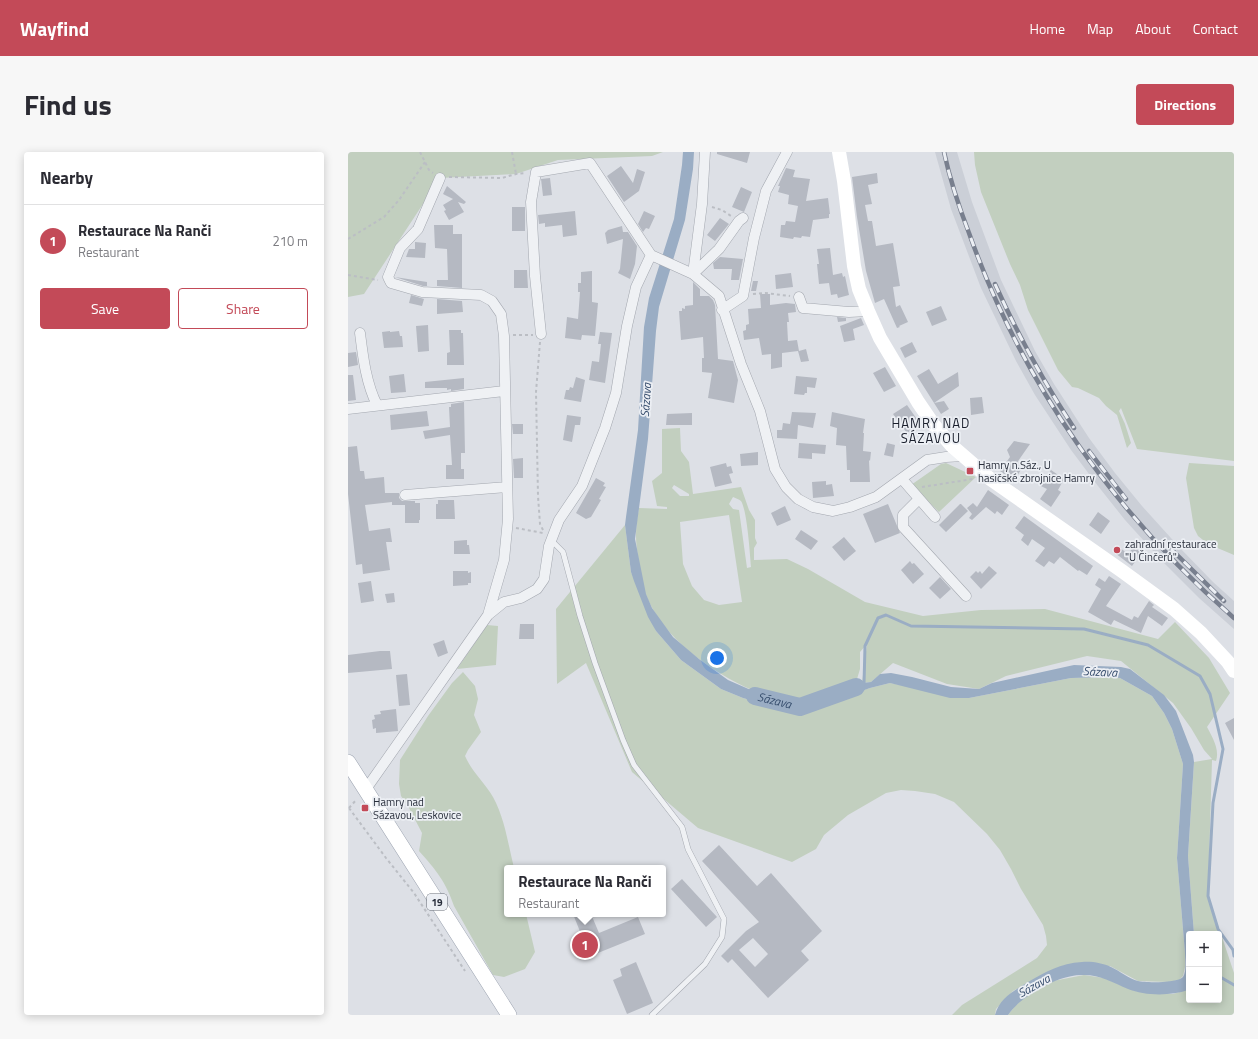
<!DOCTYPE html>
<meta charset="utf-8">
<style>
body{margin:0;font-family:"Titillium Web",sans-serif;background:#f7f7f7;color:#2b2b33}
.controls{position:absolute;right:12px;bottom:12px;display:grid;overflow:hidden;border-radius:4px;box-shadow:0 2px 10px #0003}
.controls button{width:36px;height:36px;display:grid;place-items:center;padding:0;border:0;border-bottom:1px solid #e1e1e2;background:#fff;color:#2b2b33;font:20px sans-serif}
.you{position:absolute;left:369px;top:506px;width:14px;height:14px;margin:-10px;border:3px solid #fff;border-radius:50%;background:#1a73e8;box-shadow:0 0 0 6px #1a73e833}
.badge{display:grid;place-items:center;width:26px;height:26px;border-radius:50%;background:#c34a58;color:#fff;font-size:13px;font-weight:700}
.pin{position:absolute;translate:-50% -50%;border:2px solid #fff;box-shadow:0 1px 4px #0006}
.popup{position:absolute;left:156px;top:713px;width:162px;height:52px;box-sizing:border-box;display:grid;place-content:center;border-radius:4px;background:#fff;filter:drop-shadow(0 1px 3px #0005);font-size:13px;white-space:nowrap;color:#7c7c81}
.popup b{font-size:15px;color:#2b2b33}
.popup::after{content:'';position:absolute;left:50%;top:100%;margin-left:-8px;border:8px solid transparent;border-top-color:#fff}
.list{margin:0;padding:0;list-style:none}
h2{display:flex;justify-content:space-between;align-items:center;height:52px;margin:0;padding:0 16px;font-size:17px}
h2 small{font-size:13px;font-weight:400;color:#7c7c81}
.list li{display:grid;grid-template-columns:26px 1fr auto;gap:12px;align-items:center;box-sizing:border-box;height:72px;padding:0 16px;border-top:1px solid #e1e1e2}
.list b{display:block;font-size:15px;white-space:nowrap}
.list p{margin:0;font-size:13px;white-space:nowrap;color:#7c7c81}
.list em{font-size:13px;font-style:normal;color:#7c7c81}
.actions{display:flex;gap:8px;padding:12px 16px}
.actions a{flex:1;padding:9px 0;border:1px solid #c34a58;border-radius:4px;text-align:center;font-size:14px;color:#c34a58}
.actions .main{background:#c34a58;color:#fff}
.map{position:relative;flex:none;width:886px;height:863px;overflow:hidden;border-radius:4px}
header{display:flex;align-items:center;gap:24px;box-sizing:border-box;height:56px;padding:0 20px;background:#c34a58;color:#fff}
header strong{font-size:19px}
nav{display:flex;gap:22px;margin-inline-start:auto;font-size:14px}
.intro{display:flex;align-items:center;justify-content:space-between;box-sizing:border-box;height:96px;padding:0 24px}
h1{margin:0;font-size:28px}
.button{padding:10px 18px;border-radius:4px;background:#c34a58;color:#fff;font-size:14px;font-weight:700}
main{display:flex;gap:24px;padding:0 24px}
aside{flex:1;background:#fff;border-radius:4px;box-shadow:0 2px 10px #0003}
.map>svg:first-child{display:block}
</style>
<header>
<strong>Wayfind</strong>
<nav><a>Home</a><a>Map</a><a>About</a><a>Contact</a></nav>
</header>
<div class="intro"><h1>Find us</h1><a class="button">Directions</a></div>
<main>
<aside>
<h2>Nearby<small></small></h2>
<ul class="list">
<li><span class="badge">1</span><div><b>Restaurace Na Ranči</b><p>Restaurant</p></div><em>210 m</em></li>
</ul>
<div class="actions"><a class="main">Save</a><a>Share</a></div>
</aside>
<div class="map">
<svg width="886" height="863" viewBox="0 0 886 863">
<rect width="100%" height="100%" fill="#dde0e6"/>
<path fill="#cbcfd7" d="M587,0H609L624,50L653,128L687,199L706,232L741,286L767,321L794,354L832,396L865,430L886,449V477L851,446L816,411L777,368L750,334L723,298L687,243L668,209L633,136L603,57Z"/>
<path fill="#c2cfbf" fill-rule="evenodd" d="M0,0H315L304,4L210,8L168,22L92,26L16,142L0,145Z
M626,0H886V309L789,297L773,256L771,259L777,272L783,291L779,296L769,263L758,254L751,246L730,236L724,235L710,218L680,158L672,133L662,112L633,40L627,13Z
M332,276L333,299L341,310L345,342L393,335L401,358L407,368V386L409,391L406,396V408L439,407L460,417L517,450L575,464L633,458L697,457L810,487L827,470L861,506L882,541L859,575C864,585 872,597 868,609L864,608L860,743L886,821V863H660L667,854L673,848L705,829L736,823L756,826L787,839L825,842L841,837V848H871V782H846L840,704L846,610L864,607L856,598L843,576L825,551L773,509L739,504L658,524L631,537L599,532L545,511L523,530L514,531L519,492L512,500V517L509,527C494,539 475,551 455,554C437,556 420,545 404,538C363,520 315,486 298,443C294,433 293,421 291,410C287,389 287,378 291,356L319,357V355L309,354L304,329L314,321V277ZM326,333L341,342V344H332L324,336ZM385,345C387,346 391,347 393,349C399,358 402,402 403,415L399,416L391,358L385,357L381,352ZM381,363L394,450L371,453L356,448L344,434L335,412L332,370Z
M598,311L628,325L591,360L563,333L593,312Z
M841,311L886,314V403L860,392L850,384L846,376L838,326Z
M277,373L283,420L308,479L333,508L373,537L395,546L444,560L522,536L542,531L621,546L723,526L762,525L772,526L804,544L816,561L824,577L835,612L829,706L837,801V815L835,824L831,828L821,830L790,829L762,814L680,831L665,839L648,857L647,863H604L614,853L689,806L699,793L698,784L695,773L673,737L663,717L652,698L639,682L606,650L587,642L567,639L553,638L538,641L500,663L476,683L468,697L444,710L350,676L284,620L238,511L209,532L208,457Z
M139,473L150,474L148,513L109,517Z
M115,520L127,534L130,547L126,563L133,580L120,598L117,604C124,620 137,631 145,645C157,667 160,692 166,716H159V762H178L187,800L177,817L156,825L145,823L106,754C98,730 88,718 71,699L74,681L60,654L53,644L51,632L52,608L80,564L104,531Z"/>
<path fill="#9aadc4" d="M335,0H346L345,17L337,68L311,155L308,179L300,287L287,387L298,442L304,456L325,485L351,507L380,528L439,554H456L481,546L503,532L514,528V531L523,530L532,522L543,521L564,525L603,535L631,537L644,531L726,513L773,515L782,517L816,543L828,559L845,603L846,610L840,704L846,782H841L840,838C823,844 797,844 780,837C766,831 752,823 736,823C722,822 705,829 693,836C679,845 670,849 660,863H647C652,845 666,839 680,830C698,820 712,811 734,810C743,809 755,811 763,815C772,819 781,827 790,829C798,831 830,831 835,825C839,819 837,807 837,801L829,706L835,612L824,577L816,561L804,544L772,526L762,525L723,526L621,546H602L542,531L522,536L454,560H444L395,546L373,537L333,508L308,479L300,465L286,429L283,420L277,373L278,365L290,278L296,175L301,146L326,67L334,13Z"/>
<g fill="none" stroke-linecap="round" stroke-linejoin="round">
<path stroke="#9aadc4" stroke-width="3" d="M516,532L517,494L530,466L538,463L563,474L736,477L800,493L852,524L862,542L875,597L865,651L860,744L870,777L885,798L886,804
M871,827L874,826L886,833"/>
<path stroke="#9aadc4" stroke-width="18" id="s1" d="M407,544L452,555L508,535"/>
</g>
<path fill="#b5b9c2" fill-rule="evenodd" d="M369,0H402L399,11L369,2Z
M273,14L285,31L289,17L297,20L291,39L276,50L259,24Z
M438,16L447,18L445,25L462,27L458,49L480,46L482,62H481V66L465,68L462,85L454,84L453,86L446,85L445,87L432,85L433,73H437L438,69L447,70L450,54L440,52L441,43L430,40L432,34H430Z
M529,21L530,31L520,33L524,52L517,53L520,69H524L528,94L545,91L552,134L545,135L548,155L552,153L560,170L551,174L552,175L549,176L536,147L527,151L518,119L509,65L504,25Z
M202,26L204,43L195,44L193,27Z
M99,34L118,50L116,52L110,50L116,60L101,68L96,59L98,58L95,53L105,47L95,42Z
M393,35L404,40L396,60L384,55Z
M164,55H177V79H164Z
M227,59L229,83L215,85L214,73L197,75V71L191,72L190,63Z
M296,59L307,64L301,77L298,76L295,80L290,72Z
M372,66L381,72L367,89L359,83Z
M86,73H105V82H114V136L89,134V128H100L99,97L87,96Z
M274,74L275,80H280L289,94L287,112L282,127L270,121L272,117L275,87L259,92L257,81L260,78Z
M67,90L78,91L77,106L58,105L61,97H67Z
M482,96L485,123L494,121L495,125L497,124L501,143L490,146L489,142L483,143L481,131L471,132L469,112H471L469,97Z
M372,105L395,107L391,128H383L384,117H366L365,111Z
M166,118H179L180,136H166Z
M244,119V150L250,151L247,184L234,183L233,188L217,186L219,165L230,167L232,140H230V131H233V120Z
M443,121L445,135L428,137L427,123Z
M47,125L79,130V134H75Z
M405,129H410L408,139H403Z
M345,130L352,137V144H361L365,148L367,153L370,207L385,209L390,228L386,251L360,246L364,221L354,220V206H356L355,185L333,188L331,159H334V156L337,157V154L345,153Z
M412,142H422V153L438,151L447,152L448,160L440,161L441,170H439L440,189L449,188L451,199L458,197L461,209L453,210L450,199L434,201V215L423,217V202L414,203L411,186L396,188L395,179L398,178V173L401,172L400,157L413,156Z
M63,143L76,147L74,154L61,151Z
M89,147L114,149L115,160L89,162Z
M593,154L599,168L584,174L578,160Z
M489,165L498,166V169L490,170Z
M513,166L516,173L505,177L507,188L496,190L492,174Z
M80,173L81,199L70,200L68,174Z
M101,178H113V181H115L116,213H99V201L102,200Z
M42,179V180L51,179L52,184H54L55,195L36,196L34,180Z
M252,180L264,181L257,231L241,228L244,209L251,210L253,192H250Z
M564,190L569,200L557,206L552,196Z
M8,200L10,213L0,215V201Z
M537,215L548,234L536,240L525,221Z
M581,217L590,232L610,220L611,234L586,251L596,249L601,257L593,262L569,224Z
M56,222L58,240L43,241L41,224Z
M0,223H5L8,248L0,249Z
M448,224L469,226L467,236L459,235V241H457L456,243L446,242Z
M228,225L237,228L233,250L216,247L218,238H221L222,235L225,236Z
M116,226V237L103,239V237L99,238V236H77V230Z
M634,245L636,261L623,263L622,246Z
M116,250L117,301H113V317H116V327H98V313H104L102,283L77,287L75,279L102,275L101,255H103V252Z
M559,253L573,273L559,281L545,262Z
M79,259L81,274L43,278L42,263Z
M444,260L468,261L465,276L450,273L449,287L429,286V278H434L435,271L442,272Z
M484,260L517,267L515,281H516L515,299L523,300L522,309L521,308L522,330H502V318H499L498,294L488,293L489,276L482,274Z
M344,261V273H318L319,262Z
M219,263L233,265L232,273H227L224,290L215,288Z
M164,272H175V282H165Z
M666,289L682,292L668,312L674,316L666,329L652,319L662,305L659,298Z
M451,291L478,293L477,302L464,301V307L450,306Z
M539,291L547,293L545,305L536,303Z
M9,294L12,319H16L17,327L36,325L37,341H51V346L54,349H67V351H72V368H71V371H57V353H44V350L17,353L21,379L42,376L44,390H38L42,418L15,422L14,412L8,413L0,342V295Z
M410,300V313L393,314L392,302Z
M175,306V326H166L165,307Z
M378,311L379,315L383,314L385,321L381,322L384,331L367,335L362,315Z
M703,318L716,327L710,338L713,340L703,355L692,347L699,337L693,334Z
M248,326L257,331L255,334L258,335L251,347L253,348L243,365L238,367L228,361Z
M478,329V333L484,332L486,344L465,346L464,330Z
M640,338L661,353L654,363L649,359L647,362L638,355L624,368L621,366L624,362L619,356L625,351L629,355Z
M90,348H106L107,367H88V352H90Z
M540,352L552,381L527,391L515,362Z
M612,352H613L620,359L598,380L591,373Z
M437,354L443,368L429,374L423,361Z
M750,360L762,369L753,382L741,373Z
M676,364L745,414L739,423L731,418L730,419L712,405L706,412L701,409L696,415L687,409L697,396L684,387L680,394L673,388L676,383L667,376Z
M453,378L470,389L463,398L447,387Z
M496,385L508,399L496,409L484,395Z
M119,388V393H121L122,402H106V389Z
M787,393L795,399L784,414L767,401L771,395L780,402Z
M562,409L564,412L566,411L576,422L565,432L553,418Z
M641,414L649,421L633,437L622,425L628,419L630,421L632,419L634,422Z
M105,419H120V421L123,420V431H120V433L105,434Z
M761,424L773,432L758,454L784,468L786,464L790,466L801,449L806,453L804,455L820,466L814,474L800,464L793,481L766,468L763,473L740,460L753,437L747,433L751,426L757,430Z
M592,425L603,437L592,447L581,436Z
M23,429L26,449L13,451L10,431Z
M46,441L47,450L39,451L37,442Z
M172,472H186V487H171Z
M96,488L100,501L90,505L85,492Z
M32,499H42L44,517L0,521V503Z
M59,522L62,553L51,554L48,523Z
M48,557L50,579L28,581V576L25,577L24,568L27,567L26,563L33,562L32,559Z
M886,566V588L877,571Z
M371,693L409,734L423,721L474,779L453,799L461,808L420,846L384,807L380,811L373,804L398,779L411,770L354,709ZM405,786L420,802L407,815L391,798Z
M334,727L369,765L358,775L323,737Z
M225,762H243L251,781L290,765L297,782L240,805L233,788L235,787Z
M288,810L305,851L279,862L265,828L274,824L272,817Z"/>
<g fill="none" stroke-linecap="round" stroke-linejoin="round">
<defs>
<path id="lane" d="M203,388L215,400L232,464L247,511L275,588L286,613L334,675L340,697L376,767L374,785L357,812L304,863"/>
<path id="street" d="M92,26L70,77L52,96L40,125L43,131L74,140L133,143L144,149L153,162L156,184L160,367L156,408L140,463
M345,122L354,52L357,0
M345,122L371,97L391,69L395,66
M451,145L455,156L501,160L520,159
M374,158L395,144L406,86L418,39L439,0
M12,181C15,205 18,231 29,253
M193,182L187,124L183,50L188,20L242,11L303,103
M0,257L156,239
M554,327L587,365
M57,343L159,335
M571,347L555,363V375L618,444
M18,637L140,463L156,450L173,446L189,437L196,427L201,394L211,368L234,334L257,276L268,241L279,174L288,135L303,103L345,122L371,144L393,212L412,259L427,317L438,335L450,347L465,355L485,359L502,355L528,345L579,308L598,305L615,304"/>
<path id="primary" d="M0,610L161,863"/>
</defs>
<use href="#lane" stroke="#a3a7af" stroke-width="6"/>
<use href="#street" stroke="#a3a7af" stroke-width="11"/>
<use href="#primary" stroke="#9da4b1" stroke-width="16"/>
<path stroke="#bbbec4" stroke-width="2" stroke-dasharray="3 3" stroke-linecap="butt" d="M72,0L81,18L85,21
M164,0L168,22
M101,25L154,26L168,22L178,21
M364,55L374,58L383,64
M0,87L36,65L51,48L77,10
M0,123L30,128
M405,142L417,141L442,144
M165,183H185
M192,190L188,240L190,344L192,372L196,380
M574,335L625,327
M168,376L195,381
M1,656L38,706L66,741L117,819
M1,656L9,647"/>
<use href="#lane" stroke="#eff1f4" stroke-width="5"/>
<use href="#street" stroke="#eff1f4" stroke-width="10"/>
<path stroke="#fff" stroke-width="14" d="M491,0L496,29L506,114L511,137L520,159L532,186L570,250L585,272L604,294L641,326L774,419L826,457L853,481L880,510L886,519"/>
<use href="#primary" stroke="#fff" stroke-width="15"/>
<defs>
<path id="rail" d="M596,0C602,28 611,55 621,81C674,231 767,362 886,466
M647,132C670,183 695,229 726,276
M741,299L778,347
M823,397L876,449"/>
</defs>
<use href="#rail" stroke="#787f8e" stroke-width="4.5"/>
<use href="#rail" stroke="#eceff4" stroke-width="3" stroke-dasharray="9" stroke-linecap="butt"/>
</g>
<g fill="#c34a58" stroke="#eceff4" stroke-width="1.5">
<rect x="618" y="315" width="8" height="8" rx="2"/>
<circle cx="769" cy="398" r="4"/>
<rect x="13" y="652" width="8" height="8" rx="2"/>
</g>
<g text-anchor="middle" stroke-width="3.5" stroke-linejoin="round" paint-order="stroke">
<rect fill="#eceff4" stroke="#636872" stroke-width="1" x="79" y="742" width="20" height="16" rx="3"/>
<g font-size="10" font-weight="bold" fill="#282e3b">
<text x="89" y="754">19</text>
</g>
<g font-size="11" fill="#282e3b" stroke="#eceff4" text-anchor="start">
<text x="630" y="317">Hamry n.Sáz., U<tspan x="630" dy="13">hasičské zbrojnice Hamry</tspan></text>
<text x="777" y="396">zahradní restaurace<tspan x="777" dy="13">"U Činčerů"</tspan></text>
<text x="25" y="654">Hamry nad<tspan x="25" dy="13">Sázavou, Leskovice</tspan></text>
</g>
<g font-size="12" font-style="italic" fill="#354c6c" stroke="#eceff4">
<text transform="translate(298 248) rotate(-86)" y="4">Sázava</text>
<text transform="translate(752 520) rotate(3)" y="4">Sázava</text>
<text dy="4" stroke="none"><textPath href="#s1" startOffset="20">Sázava</textPath></text>
<text transform="translate(686 834) rotate(-29)" y="4">Sázava</text>
</g>
<g font-size="13" letter-spacing="1" fill="#1a1f2c" stroke="#eceff4">
<text x="583" y="276">HAMRY NAD<tspan x="583" dy="15">SÁZAVOU</tspan></text>
</g>
</g>
</svg>
<div class="controls">
<button>+</button>
<button>−</button>
</div>
<div class="you"></div>
<div class="pin badge" style="left:237px;top:793px">1</div>
<div class="popup"><b>Restaurace Na Ranči</b>Restaurant</div>
</div>
</main>
